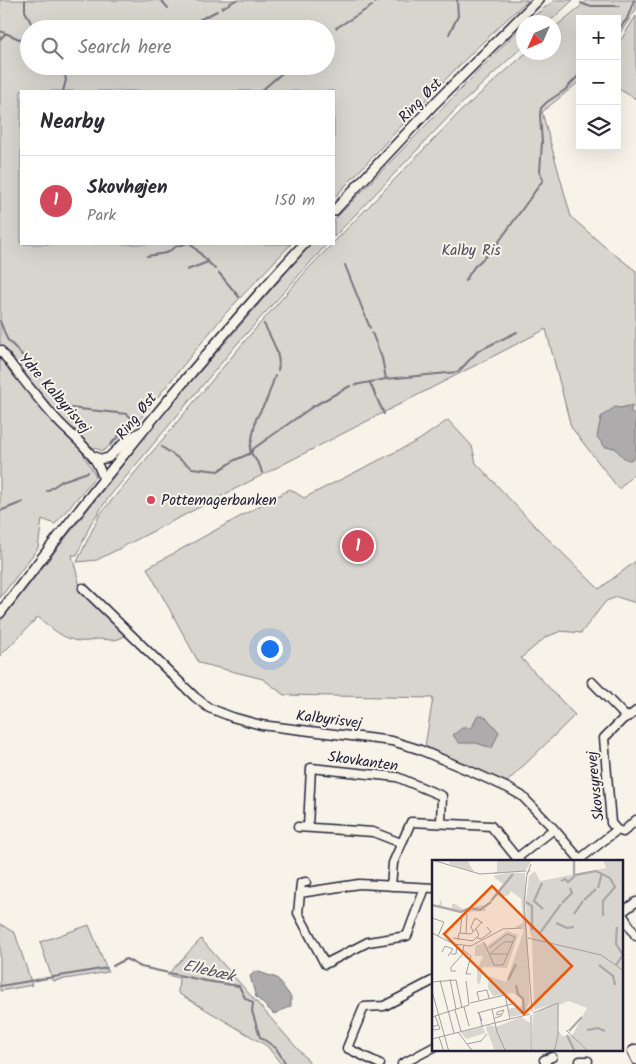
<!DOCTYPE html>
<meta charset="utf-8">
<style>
body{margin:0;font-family:Kalam,sans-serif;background:#f2f2f3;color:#2b2b33}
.controls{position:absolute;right:15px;top:15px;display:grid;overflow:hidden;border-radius:0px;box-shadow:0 5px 20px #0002}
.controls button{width:45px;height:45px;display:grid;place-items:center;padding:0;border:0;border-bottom:1px solid #e1e1e2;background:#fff;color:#2b2b33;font:25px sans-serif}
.compass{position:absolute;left:516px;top:15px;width:45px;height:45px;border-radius:50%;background:#fff;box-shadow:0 5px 20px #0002;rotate:225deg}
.you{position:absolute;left:269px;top:648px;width:18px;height:18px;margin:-12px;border:4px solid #fff;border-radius:50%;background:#1a73e8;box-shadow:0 0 0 8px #1a73e833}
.badge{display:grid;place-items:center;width:32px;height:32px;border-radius:50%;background:#d1495b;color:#fff;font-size:16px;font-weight:700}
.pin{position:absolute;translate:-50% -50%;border:2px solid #fff;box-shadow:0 1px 5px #0006}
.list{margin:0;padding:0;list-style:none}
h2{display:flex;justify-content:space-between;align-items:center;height:65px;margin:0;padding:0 20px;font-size:21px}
h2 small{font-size:16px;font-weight:400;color:#7c7c81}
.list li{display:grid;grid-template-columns:32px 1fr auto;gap:15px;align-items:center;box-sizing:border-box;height:90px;padding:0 20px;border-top:1px solid #e1e1e2}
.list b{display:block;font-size:19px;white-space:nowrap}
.list p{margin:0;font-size:16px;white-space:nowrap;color:#7c7c81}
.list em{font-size:16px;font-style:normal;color:#7c7c81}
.icon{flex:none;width:28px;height:28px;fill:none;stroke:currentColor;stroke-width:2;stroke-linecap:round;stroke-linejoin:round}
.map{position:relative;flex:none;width:636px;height:1064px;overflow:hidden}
.search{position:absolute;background:#fff;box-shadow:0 5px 20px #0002;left:20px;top:20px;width:315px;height:55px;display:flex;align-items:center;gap:12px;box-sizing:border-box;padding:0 18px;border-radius:28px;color:#7c7c81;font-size:19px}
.panel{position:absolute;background:#fff;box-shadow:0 5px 20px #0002;left:20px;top:90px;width:315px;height:155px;border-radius:0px}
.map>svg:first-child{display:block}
</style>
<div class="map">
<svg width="636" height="1064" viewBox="0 0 636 1064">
<rect width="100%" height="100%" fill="#f7f3e8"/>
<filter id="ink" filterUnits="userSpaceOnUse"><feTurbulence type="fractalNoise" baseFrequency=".02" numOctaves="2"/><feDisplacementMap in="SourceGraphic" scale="10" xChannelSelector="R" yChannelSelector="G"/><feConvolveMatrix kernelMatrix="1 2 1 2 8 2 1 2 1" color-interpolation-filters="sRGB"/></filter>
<g filter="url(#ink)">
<path fill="#d8d5cf" stroke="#7d7c85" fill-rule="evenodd" d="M0,0H528C459,61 397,131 334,198V91H21V244H291L224,315L135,425L103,451L90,446L84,456L96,476L55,524L42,519L38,548L0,598ZM29,29H326V66H29Z
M555,0H573L549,22H526Z
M588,0H636V10L617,37V19H580V81L542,112L571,217L605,247L636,271V472L619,489L571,427L546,329L97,560L77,562L100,514L112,500L250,335L308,269L462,110L526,53L554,52V28Z
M636,16V99L617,88V46Z
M523,25V46L458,107L334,237V220Z
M311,244H327L237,344L109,497L91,523L77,555H72L81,590L127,635C112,643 112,639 97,639C94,639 92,641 89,641C68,644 52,629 38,617L0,656V622L157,421Z
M448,420L472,446L476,463L533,524L599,589L636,561V603L617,597L606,601L581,633L561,631L546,637L521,658L575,715L507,782L467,766L425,746L433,698L284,695L263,679L199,663L147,568L290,489L304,498L419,440Z
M0,924L15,933L32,985L0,991Z
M89,925L108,972L53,981L40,942Z
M201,939L311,1064H281L267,1046L178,993L179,978L167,975Z"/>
<path fill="#aeabad" stroke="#76747f" d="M633,405L630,411L636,415V457C627,465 620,454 615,448L605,447L597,437L601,417L615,407L620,408Z
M480,715L486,717L499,732L492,748L476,743H459L453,735L462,728H472L477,716Z
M256,971L277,978L291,997V1006L274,1014L256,997L250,976Z"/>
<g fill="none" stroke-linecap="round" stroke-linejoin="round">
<path stroke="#76747f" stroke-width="2" d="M25,0V11L34,29
M161,0L168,8
M375,3L379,0
M581,3L588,6H620
M222,8L236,0
M195,22L217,11
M336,28L372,6
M160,29L166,24
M0,31L29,43
M617,31L627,19L634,0
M449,34L458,16L457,0
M0,39L5,34
M63,66L66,80L63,91
M261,91L289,67
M191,244L215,269
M493,250L543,180L540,172L542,142L540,115L541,108L547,102L565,90L580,74
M147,256L166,253L177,246L185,244
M345,265L370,328
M187,270L208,262
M219,273L239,297
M465,281L474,267L488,254
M0,321L7,339L23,356L30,369L39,378
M264,324C270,336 282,356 278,370
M372,333L382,358L386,379
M44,383L70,408L127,414L135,421
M370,383L384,414
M355,385L386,379L458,372L478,351L517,332
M110,445L133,420
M162,447L192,468L218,471L235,460L251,453L260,466L262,473
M251,453L253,449L312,407L350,386
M251,453L250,449L256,419L267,399L275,376
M47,491L62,481L88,472
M0,511L23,502
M113,966L126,959L141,967L206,981L239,986L245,998L253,1003L252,1011L260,1037L276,1048L286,1064
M0,986L107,968"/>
<defs>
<path id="minor" d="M0,350C18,373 36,397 56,419C73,438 97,452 103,479
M94,456L101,459L108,458L127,440L140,432
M83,588L195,697L209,708L232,717L261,725L392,741L418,749L477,774L508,788L522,796L554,829L582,862
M592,682L626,717
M298,827L373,832L401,843
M308,827L311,768L397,777L442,796L441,823
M617,830L611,823L604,738L623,719L631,715L636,711
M517,858L554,829
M580,859L617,830L623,832L636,820
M306,882L301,883L298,913L325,964L368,942L407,936L425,888
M391,886L393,863L411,822L491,826L520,862
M300,893L359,884L434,888
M622,912L636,902
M622,914L636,936
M636,1049L632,1051L636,1060
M380,1064L347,1048L364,1007L384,1006L434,980
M402,1064L434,1047
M546,1064L544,1060L552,1057
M581,1064L580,1061H588"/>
<path id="major" d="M334,211L434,104L538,0
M0,613C96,486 196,362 304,244"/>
</defs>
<use href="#minor" stroke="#22223b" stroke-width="11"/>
<use href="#major" stroke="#22223b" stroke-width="12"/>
<use href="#minor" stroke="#f7f3e8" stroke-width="8"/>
<use href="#major" stroke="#f7f3e8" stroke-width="9"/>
</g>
</g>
<circle fill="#d1495b" stroke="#f7f3e8" stroke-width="2" cx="151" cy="500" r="5"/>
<g text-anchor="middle" stroke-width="4" stroke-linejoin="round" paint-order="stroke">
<g font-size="15" fill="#22223b" stroke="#f7f3e8">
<text transform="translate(420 100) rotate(-46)" y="5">Ring Øst</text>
<text transform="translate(55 393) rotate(49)" y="5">Ydre Kalbyrisvej</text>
<text transform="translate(136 416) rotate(-51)" y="5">Ring Øst</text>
<text transform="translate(329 719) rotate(7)" y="5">Kalbyrisvej</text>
<text transform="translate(363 761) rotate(8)" y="5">Skovkanten</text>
<text transform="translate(595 786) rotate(-96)" y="5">Skovsyrevej</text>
</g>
<g font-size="15" fill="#504f60" stroke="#f7f3e8">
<text x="471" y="255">Kalby Ris</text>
</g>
<g font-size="15" fill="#22223b" stroke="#f7f3e8" text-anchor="start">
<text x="161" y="505">Pottemagerbanken</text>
</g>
<g font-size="16" font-style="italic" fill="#535263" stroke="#f7f3e8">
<text transform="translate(209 970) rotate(13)" y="6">Ellebæk</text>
</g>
</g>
<g transform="translate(432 860)">
<rect width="191" height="191" fill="#f7f3e8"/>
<path d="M18,0H35L42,12L17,4ZM65,0H100L93,11L60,14L65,11ZM171,0H191V191H99L101,155L117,145L102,150L100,79L93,51L97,16L103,11L108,21L174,8ZM137,141L155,148L140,176H130L126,170L127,145ZM75,13H93L98,150L97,142L93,154L79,157L76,149L90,146L91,139L81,133L61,136L56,128L57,116L74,122L92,70L83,67L91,63L89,39L79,31L77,35L69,37L63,35L71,24L61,16ZM9,39L10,46L20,48V44H23L31,49L52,45L54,51L30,52L0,45H7ZM75,71L86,75L75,108L51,107L48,124L45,123V110L51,96H43V86L52,82L55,86ZM89,157L98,163V191H63L54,168L56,165L64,167ZM51,167L53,173L34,179L29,172Z" fill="#d8d5cf" fill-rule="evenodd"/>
<path fill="none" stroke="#aeabad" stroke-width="2.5" d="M143,15L164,11L178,18M129,21L133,19L136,22L142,17V0M110,23L102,41L111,49M166,28L170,13M152,40L164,29M59,41L81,14M94,42L100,46V70M130,43L140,33L138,28M0,45L29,52L38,48L48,50L59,42M142,54L151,41M171,56V41L183,27L178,18M124,63L135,68L142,67M108,73L129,44M167,105L181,116L183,125M184,105L191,95L184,84L185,67M76,120L84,104M84,125L86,134L91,139L92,153M155,170L166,168L173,171M137,171L150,157M135,175L143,192"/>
<path fill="none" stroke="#a29fa3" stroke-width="1" d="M0,0L48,14L94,11M98,10L95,14L99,4M95,14L92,43L100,151M0,58L12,62L6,76M41,71L39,67L43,58L51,63M0,73L22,84L39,86L71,69L89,68M28,73L30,55L35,54L34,74M21,78L41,81L47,75L44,69M45,78L49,79L59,72L55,67M96,78L169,95L192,111M26,80L27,73L39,74L50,62M52,82L62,105H71L83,77L75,74L57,88M31,90L39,96L34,114H39M10,92L13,86L21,89L16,96M19,94H24L25,84M58,94L72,82H81M59,94H76M24,111H19V107L30,95L32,85M18,119L24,149M8,120L22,173M0,122L24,120L30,148M0,131L17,192M73,135L78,159M47,140L45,132L55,130L57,138M38,143L73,135M32,147L37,166M60,149L65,172L74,192M23,150L29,171M45,153L84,143M101,153L126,143M3,156L4,158L8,169L2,170L0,167L6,165M0,157L37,145L34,121M63,158L69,156L72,150L65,152V155L69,154M50,166L47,153L50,161M134,170L157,192M26,172L41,192M7,177L12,192M0,179L98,154M35,184L49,181L55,174M99,192V155M122,192L126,175V143"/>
<path fill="#e8590c" fill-opacity="0.15" stroke="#e8590c" stroke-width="2.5" d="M60,26L140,106L92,154L12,74Z"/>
<rect width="191" height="191" fill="none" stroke="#22223b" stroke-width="2.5"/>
</g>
</svg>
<div class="controls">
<button>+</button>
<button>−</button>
<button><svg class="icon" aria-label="layers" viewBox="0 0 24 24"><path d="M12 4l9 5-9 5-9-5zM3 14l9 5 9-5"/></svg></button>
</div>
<svg class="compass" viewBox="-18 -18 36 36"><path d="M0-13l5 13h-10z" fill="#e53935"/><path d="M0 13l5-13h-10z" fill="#7c7c81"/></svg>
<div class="you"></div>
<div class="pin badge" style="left:358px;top:546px">1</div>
<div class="search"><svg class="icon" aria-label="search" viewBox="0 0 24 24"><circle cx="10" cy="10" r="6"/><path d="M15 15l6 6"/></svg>Search here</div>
<section class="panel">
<h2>Nearby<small></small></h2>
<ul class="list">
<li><span class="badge">1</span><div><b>Skovhøjen</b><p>Park</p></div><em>150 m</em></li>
</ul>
</section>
</div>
